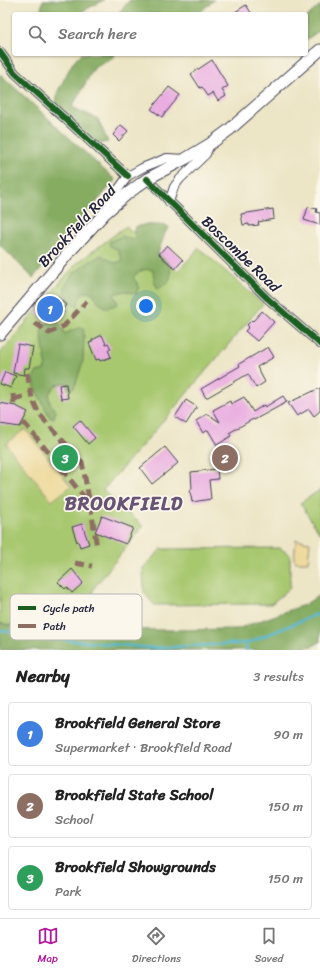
<!DOCTYPE html>
<meta charset="utf-8">
<style>
body{margin:0;font-family:Sriracha,sans-serif;background:#f6f6f6;color:#222}
.you{position:absolute;left:146px;top:306px;width:14px;height:14px;margin:-10px;border:3px solid #fff;border-radius:50%;background:#1a73e8;box-shadow:0 0 0 6px #1a73e833}
.badge{display:grid;place-items:center;width:26px;height:26px;border-radius:50%;background:#b5179e;color:#fff;font-size:13px;font-weight:700}
.pin{position:absolute;translate:-50% -50%;border:2px solid #fff;box-shadow:0 1px 4px #0006}
.list{margin:0;padding:0;list-style:none}
h2{display:flex;justify-content:space-between;align-items:center;height:52px;margin:0;padding:0 16px;font-size:17px}
h2 small{font-size:13px;font-weight:400;color:#767676}
.list li{display:grid;grid-template-columns:26px 1fr auto;gap:12px;align-items:center;box-sizing:border-box;height:64px;margin:0 8px 8px;padding:0 8px;border:1px solid #e0e0e0;border-radius:4px}
.list b{display:block;font-size:15px;white-space:nowrap}
.list p{margin:0;font-size:13px;white-space:nowrap;color:#767676}
.list em{font-size:13px;font-style:normal;color:#767676}
.icon{flex:none;width:22px;height:22px;fill:none;stroke:currentColor;stroke-width:2;stroke-linecap:round;stroke-linejoin:round}
.map{position:relative;flex:none;width:320px;height:650px;overflow:hidden}
.search{position:absolute;background:#fff;box-shadow:0 1px 3px #0004;left:12px;right:12px;top:12px;height:44px;display:flex;align-items:center;gap:10px;box-sizing:border-box;padding:0 14px;border-radius:4px;color:#767676;font-size:15px}
.sheet{height:268px;background:#fff}
nav{display:flex;justify-content:space-around;align-items:center;box-sizing:border-box;height:56px;border-top:1px solid #e0e0e0;background:#fff;font-size:11px;color:#767676}
nav a{display:grid;justify-items:center;gap:2px}
nav .on{color:#b5179e}
.map>svg:first-child{display:block}
</style>
<div class="map">
<svg width="320" height="650" viewBox="0 0 320 650">
<rect width="100%" height="100%" fill="#fbf7ec"/>
<filter id="ink" filterUnits="userSpaceOnUse"><feTurbulence type="fractalNoise" baseFrequency=".025" numOctaves="2"/><feDisplacementMap in="SourceGraphic" scale="8" xChannelSelector="R" yChannelSelector="G"/><feConvolveMatrix kernelMatrix="1 2 1 2 8 2 1 2 1" color-interpolation-filters="sRGB"/></filter>
<filter id="wash" filterUnits="userSpaceOnUse"><feTurbulence type="fractalNoise" baseFrequency=".012" numOctaves="4" result="noise"/><feDisplacementMap in="SourceGraphic" scale="16" xChannelSelector="R" yChannelSelector="G"/><feGaussianBlur stdDeviation="0.9" result="paint"/><feColorMatrix in="noise" values="0 0 0 0 0 0 0 0 0 0 0 0 0 0 0 0 0 1.4 0 .05"/><feComposite in="paint" operator="in"/></filter>
<g filter="url(#wash)">
<rect width="100%" height="100%" fill="#ece5c6"/>
<path fill="#a8c870" stroke="#657556" d="M126,226L178,271L199,248L263,304L159,426L103,490L143,526L93,589L87,628H21L0,623V353L76,264Z
M320,490V534L300,503Z
M280,548L290,555V588L271,604L154,605L144,592L143,568L161,549Z"/>
<path fill="#86ac62" stroke="#54674e" d="M43,0H104L77,14H40Z
M130,0H214L198,14H118Z
M320,5V30L306,40V18Z
M81,54H115L111,59L94,68L72,107L98,119L108,142L98,144L56,106L57,93L72,64Z
M0,74L115,180L33,278L0,245Z
M147,224C154,226 162,224 169,227L165,233L157,256L170,265C172,280 170,281 158,289L154,282L153,270C144,268 139,271 133,277L139,286L136,294L125,291L114,294L118,304L107,308L99,303L93,293L84,292L78,301V306H75L64,292C65,289 65,286 67,283C72,271 90,262 101,255L115,263L122,261L118,250L110,246L109,242L122,236L131,240L136,238L134,231L135,227Z
M51,320H55L59,324L65,334L73,330L83,327L84,337L83,361L75,386L73,389L68,388V384L62,383L55,386L49,394L50,403L56,411L54,418H50L35,388L34,376L37,372L44,370L46,364L41,331L45,325Z
M320,595V642L313,646L292,650H0V623L21,628L161,630L237,629L304,605Z"/>
<path fill="#eeda9e" stroke="#887e6c" d="M25,429L71,486L52,501L6,444Z
M296,540L310,542L308,562H296L294,559Z"/>
<g fill="none" stroke-linecap="round" stroke-linejoin="round">
<path stroke="#50b5cf" stroke-width="2.5" d="M0,630L32,637L153,648L248,643L320,613
M245,643L247,650"/>
</g>
<g id="blocks">
<path fill="#e9ade0" d="M246,5L252,14H232Z
M212,60L228,86L222,90L226,96L218,101L213,93L208,96L202,87L200,88L191,74Z
M169,87L180,95L162,117L151,109Z
M121,125L128,131L119,141L113,135Z
M308,207L317,209L316,212L320,213V225L304,220Z
M273,209L274,219L258,222L259,225L249,226V224L243,225L241,214Z
M167,245L183,260L175,269L159,254Z
M57,297L66,305L62,310L64,312L57,319L53,316L47,322L36,313L48,298L52,302Z
M262,311L274,322L257,341L245,331L249,327L247,325L252,320L253,321Z
M102,335L106,344L108,343L111,349L108,350L111,357L100,361L99,359L96,360L89,343L92,342V340Z
M18,344L33,347L29,368H25L24,375L13,373Z
M268,347L274,357L257,367L265,382L256,388L248,374L206,398L201,389L240,366L239,364Z
M5,372L16,376L11,388L0,384Z
M66,384L68,398L61,399L59,385Z
M320,388V411L314,416L309,409L297,416L288,403Z
M283,396L287,402L254,420L253,419L229,433L231,436L217,445L208,430L203,433L196,421L207,414L220,422L213,410L230,401L231,404L244,397L253,412L264,405L265,407Z
M186,400L197,407L186,424L175,417Z
M0,403L16,406L28,412L20,427L0,424Z
M80,420L95,438L88,444L73,426Z
M165,447L178,463L152,484L140,468Z
M217,469L218,479L209,480L211,499L192,502L190,490L192,489L191,472Z
M102,516L133,528L126,544L95,532Z
M82,524L89,544L80,547L78,541L77,542L72,527Z
M72,569L83,583L72,593L67,587L65,589L58,582Z"/>
</g>
</g>
<g filter="url(#ink)">
<use href="#blocks" fill-opacity="0" stroke="#403f50" stroke-width="1"/>
<g fill="none" stroke-linecap="round" stroke-linejoin="round">
<defs>
<path id="street" d="M0,52L15,73L128,176
M147,179L267,298L320,344
M169,202L174,187L180,179L206,154L210,144
M106,212L109,202L128,176L142,168L167,158L185,159"/>
<path id="secondary" d="M0,334L72,249L105,213L127,194L147,179L185,159L210,144L229,130L320,50"/>
</defs>
<use href="#street" stroke="#403f50" stroke-width="10"/>
<use href="#secondary" stroke="#403f50" stroke-width="13"/>
<use href="#street" stroke="#fff" stroke-width="8"/>
<use href="#secondary" stroke="#fff" stroke-width="11"/>
<path stroke="#8d6e63" stroke-width="5" stroke-dasharray="10 5" stroke-linecap="butt" d="M35,323L49,333L64,326L87,301
M27,373L32,398L39,414L82,462L92,515L97,548
M13,394L14,405
M14,399L23,397
M22,424H25L61,468L88,502
M75,563L92,566"/>
<defs>
<path id="cycleway" d="M0,52L15,73L128,176
M147,179L267,298L320,344"/>
</defs>
<use href="#cycleway" stroke="#fbf7ec" stroke-width="8"/>
<use href="#cycleway" stroke="#1b5e20" stroke-width="6"/>
</g>
</g>
<g text-anchor="middle" stroke-width="3.5" stroke-linejoin="round" paint-order="stroke">
<g font-size="15" fill="#22223b" stroke="#fbf7ec">
<text transform="translate(77 226) rotate(-47)" y="5">Brookfield Road</text>
<text transform="translate(241 254) rotate(44)" y="5">Boscombe Road</text>
</g>
<g font-size="19" font-weight="bold" letter-spacing="1" fill="#685375" stroke="#fbf7ec">
<text x="124" y="510">BROOKFIELD</text>
</g>
</g>
<rect x="10" y="594" width="132" height="46" rx="6" fill="#fbf7ec" stroke="#bab7b7" stroke-width="1"/>
<rect x="18" y="606" width="18" height="4" fill="#1b5e20"/>
<rect x="18" y="624" width="18" height="4" fill="#8d6e63"/>
<g font-size="11" fill="#22223b">
<text x="43" y="612">Cycle path</text>
<text x="43" y="630">Path</text>
</g>
</svg>
<div class="you"></div>
<div class="pin badge" style="left:50px;top:309px;background:#3f7fe0">1</div>
<div class="pin badge" style="left:225px;top:458px;background:#8d6e63">2</div>
<div class="pin badge" style="left:65px;top:458px;background:#2e9e5b">3</div>
<div class="search"><svg class="icon" aria-label="search" viewBox="0 0 24 24"><circle cx="10" cy="10" r="6"/><path d="M15 15l6 6"/></svg>Search here</div>
</div>
<section class="sheet">
<h2>Nearby<small>3 results</small></h2>
<ul class="list">
<li><span class="badge" style="background:#3f7fe0">1</span><div><b>Brookfield General Store</b><p>Supermarket · Brookfield Road</p></div><em>90 m</em></li>
<li><span class="badge" style="background:#8d6e63">2</span><div><b>Brookfield State School</b><p>School</p></div><em>150 m</em></li>
<li><span class="badge" style="background:#2e9e5b">3</span><div><b>Brookfield Showgrounds</b><p>Park</p></div><em>150 m</em></li>
</ul>
</section>
<nav>
<a class="on"><svg class="icon" aria-label="map" viewBox="0 0 24 24"><path d="M3 6l6-2 6 2 6-2v14l-6 2-6-2-6 2zM9 4v14M15 6v14"/></svg>Map</a>
<a><svg class="icon" aria-label="directions" viewBox="0 0 24 24"><path d="M12 3l9 9-9 9-9-9zM9 14v-3h6M13 9l2 2-2 2"/></svg>Directions</a>
<a><svg class="icon" aria-label="saved" viewBox="0 0 24 24"><path d="M7 4h10v16l-5-4-5 4z"/></svg>Saved</a>
</nav>
